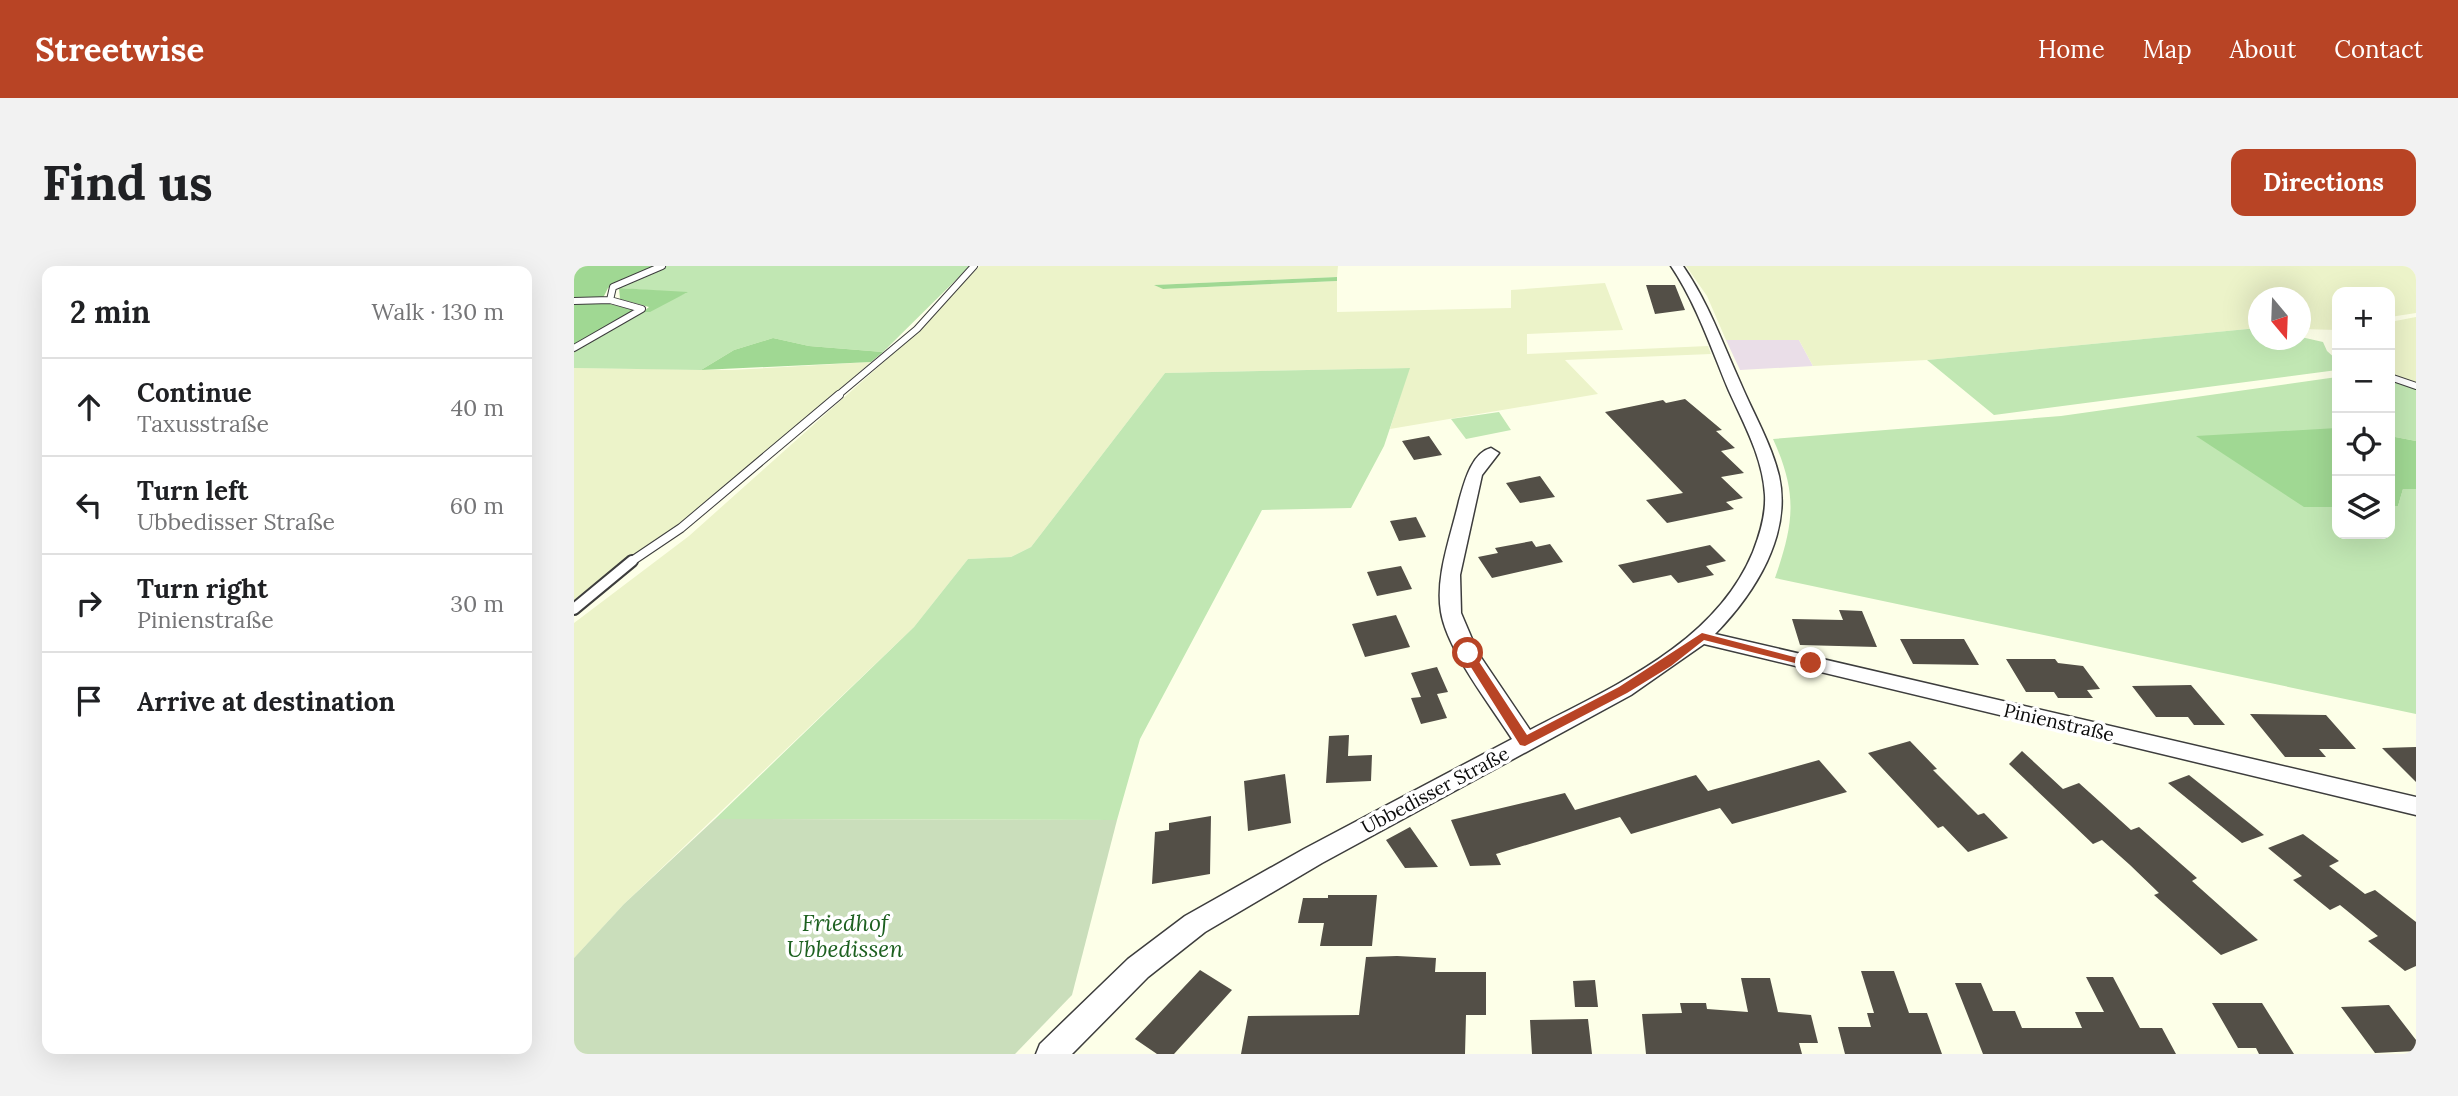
<!DOCTYPE html>
<meta charset="utf-8">
<style>
body{margin:0;font-family:Lora,serif;background:#f2f2f2;color:#202124}
.controls{position:absolute;right:21px;top:21px;display:grid;overflow:hidden;border-radius:14px;box-shadow:0 7px 28px #0002}
.controls button{width:63px;height:63px;display:grid;place-items:center;padding:0;border:0;border-bottom:2px solid #e0e0e0;background:#fff;color:#202124;font:35px sans-serif}
.compass{position:absolute;left:1674px;top:21px;width:63px;height:63px;border-radius:50%;background:#fff;box-shadow:0 7px 28px #0002;rotate:161deg}
.stop{position:absolute;width:21px;height:21px;margin:-16px;border:5px solid #b84425;border-radius:50%;background:#fff}
.stop.end{background:#b84425;border-color:#fff;box-shadow:0 2px 7px #0008}
.list{margin:0;padding:0;list-style:none}
h2{display:flex;justify-content:space-between;align-items:center;height:91px;margin:0;padding:0 28px;font-size:30px}
h2 small{font-size:23px;font-weight:400;color:#757577}
.list li{display:grid;grid-template-columns:46px 1fr auto;gap:21px;align-items:center;box-sizing:border-box;height:98px;padding:0 28px;border-top:2px solid #e0e0e0}
.list b{display:block;font-size:26px;white-space:nowrap}
.list p{margin:0;font-size:23px;white-space:nowrap;color:#757577}
.list em{font-size:23px;font-style:normal;color:#757577}
.icon{flex:none;width:38px;height:38px;fill:none;stroke:currentColor;stroke-width:2;stroke-linecap:round;stroke-linejoin:round}
.map{position:relative;flex:none;width:1842px;height:788px;overflow:hidden;border-radius:14px}
header{display:flex;align-items:center;gap:42px;box-sizing:border-box;height:98px;padding:0 35px;background:#b84425;color:#fff}
header strong{font-size:33px}
nav{display:flex;gap:38px;margin-inline-start:auto;font-size:24px}
.intro{display:flex;align-items:center;justify-content:space-between;box-sizing:border-box;height:168px;padding:0 42px}
h1{margin:0;font-size:49px}
.button{padding:18px 32px;border-radius:14px;background:#b84425;color:#fff;font-size:24px;font-weight:700}
main{display:flex;gap:42px;padding:0 42px}
aside{flex:1;background:#fff;border-radius:14px;box-shadow:0 7px 28px #0002}
.map>svg:first-child{display:block}
</style>
<header>
<strong>Streetwise</strong>
<nav><a>Home</a><a>Map</a><a>About</a><a>Contact</a></nav>
</header>
<div class="intro"><h1>Find us</h1><a class="button">Directions</a></div>
<main>
<aside>
<h2>2 min<small>Walk · 130 m</small></h2>
<ul class="list">
<li><svg class="icon" aria-label="ahead" viewBox="0 0 24 24"><path d="M12 20V5M6 11l6-6 6 6"/></svg><div><b>Continue</b><p>Taxusstraße</p></div><em>40 m</em></li>
<li><svg class="icon" aria-label="left" viewBox="0 0 24 24"><path d="M17 20v-9H6M10 6l-5 5 5 5"/></svg><div><b>Turn left</b><p>Ubbedisser Straße</p></div><em>60 m</em></li>
<li><svg class="icon" aria-label="right" viewBox="0 0 24 24"><path d="M7 20v-9h11M14 6l5 5-5 5"/></svg><div><b>Turn right</b><p>Pinienstraße</p></div><em>30 m</em></li>
<li><svg class="icon" aria-label="arrive" viewBox="0 0 24 24"><path d="M6 21V4h12l-3 4 3 4H6"/></svg><div><b>Arrive at destination</b></div></li>
</ul>
</aside>
<div class="map">
<svg width="1842" height="788" viewBox="0 0 1842 788">
<rect width="100%" height="100%" fill="#fdffe8"/>
<path fill="#eadee8" d="M1152,74H1225L1239,100L1166,104Z"/>
<path fill="#ecf3c9" d="M406,0H764L763,11L581,19L589,23L763,15V46L937,42V24L1031,17L1049,64L953,68V88L1134,80L1137,88L991,94L1024,128L816,163L835,102L591,107L457,281L437,291L394,293L340,361L50,638L0,692V357L115,270L321,86Z
M1112,0H1842V47L1816,51V26H1763V64L1727,63V32H1685L1684,62L1353,94L1239,100L1225,74H1152L1133,30Z
M1842,51V117L1816,109V56Z
M297,96L91,276L0,342V102L158,104Z"/>
<path fill="#c1e7b3" d="M90,0H396L309,86L235,80L199,72L160,84L127,104L0,102V85L69,46L112,27L45,22Z
M1684,62L1685,74H1727V71L1749,76L1753,85L1763,94V104L1420,149L1353,94Z
M836,102L810,180L777,242L688,244L566,473L543,554L141,553L340,361L394,293L437,291L457,281L591,107Z
M1763,111V162L1759,161L1730,241H1763V268H1816V240H1824L1829,223H1842V448L1201,312C1220,257 1224,228 1199,173L1487,150Z
M1816,113L1842,122V175L1816,170Z
M925,146L937,164L892,173L877,153Z"/>
<path fill="#a0d893" d="M0,0H82L34,22L29,32L32,37L60,44L0,79Z
M763,11V15L589,23L580,19Z
M45,22L114,26L76,46H69L75,41L46,33Z
M199,72L235,80L309,86L297,96L127,104L160,84Z
M1763,162V241H1730L1622,170Z
M1816,170L1842,175V223H1829L1824,240H1816Z"/>
<path fill="#cadebb" d="M141,553L543,554L498,729L441,788H0V692L50,638Z"/>
<path fill="#534f47" d="M1072,19H1101L1111,44L1081,48Z
M1111,133L1148,164L1142,165L1161,182L1147,185L1170,207L1147,211L1169,232L1152,236L1160,243L1093,257L1072,234L1109,227L1031,146L1089,134L1092,137Z
M855,170L868,189L840,194L828,175Z
M966,210L981,231L946,237L932,217Z
M842,251L852,271L825,275L816,255Z
M958,275L962,281L976,278L989,296L918,312L904,291L924,287L921,282Z
M1136,279L1152,295L1132,300L1140,309L1104,317L1097,309L1059,317L1044,299Z
M827,300L838,323L803,330L793,306Z
M1265,344L1288,345L1303,381L1226,379L1218,353L1269,354Z
M822,349L836,381L791,391L778,358Z
M1326,373H1390L1405,399L1339,398Z
M1432,393H1481L1484,397L1509,400L1526,423L1513,424L1519,432H1484L1480,426H1452Z
M863,401L874,426L863,428L873,452L847,458L837,432L847,431L837,407Z
M1617,419L1651,459H1620L1614,451H1582L1558,420Z
M1676,448L1752,449L1782,483H1745L1752,491H1711Z
M775,469L774,490L798,489L797,515L752,517L755,470Z
M1336,475L1363,503L1359,504L1404,549L1410,547L1434,572L1394,586L1369,560L1364,562L1294,487Z
M1842,481V516L1808,482Z
M1448,485L1489,523L1505,517L1557,564L1565,561L1623,612L1618,615L1684,674L1647,689L1580,629L1585,627L1556,599L1528,574L1519,578L1435,498Z
M1245,494L1273,526L1158,558L1146,542L1057,568L1046,551L922,588L927,599L896,600L877,554L991,527L1001,544L1122,509L1134,525Z
M711,508L717,557L674,565L670,515Z
M1615,509L1690,569L1668,577L1594,517Z
M637,550L636,608L578,618L581,566L595,564V557Z
M836,561L864,601L831,602L812,574Z
M1729,568L1765,595L1755,600L1791,628L1801,624L1842,656V700L1831,705L1794,675L1804,670L1766,639L1756,644L1719,614L1728,610L1694,582Z
M754,629H803L798,680H746L750,657H724L729,632H754Z
M823,690L862,692L861,706H912V749H892L891,788H667L674,750L785,749L792,691Z
M626,704L658,724L600,788H583L561,773Z
M1287,705H1320L1335,747H1353L1368,788H1271L1264,761H1297L1293,747H1300Z
M1512,711H1539L1566,762H1588L1602,788H1409L1381,717H1407L1419,745H1441L1448,762H1508L1501,746H1530Z
M1167,712H1196L1204,746L1237,749L1244,777H1225L1228,788H1072L1068,748L1108,747L1106,737H1132L1133,743L1174,746Z
M1021,714L1024,741H1001L999,715Z
M1638,737H1688L1720,788H1685L1682,782H1664Z
M1815,739L1842,774V785L1801,787L1767,741Z
M1014,753L1018,788H958L956,754Z"/>
<g fill="none" stroke-linecap="round" stroke-linejoin="round">
<defs>
<path id="lane-far2" d="M36,34L39,21L88,0
M0,35L36,34L68,43L0,82
M1816,111L1842,120
M263,130L343,63L400,0"/>
<path id="lane-far1" d="M55,297L107,262L265,129"/>
<path id="lane" d="M0,343L58,295"/>
<path id="street" d="M1097,0H1109C1134,36 1148,76 1166,116C1179,147 1197,177 1205,210C1218,269 1181,327 1141,368L1842,531V549L1130,378L1057,429L748,597L631,666L574,711L498,788H462L466,778L554,693L611,650L730,583L938,473C917,440 873,384 867,346C861,310 877,270 885,235C890,218 897,187 917,182L925,187L908,209L886,309L887,347L904,387L956,464C1038,421 1141,378 1179,286C1186,268 1192,249 1191,229C1189,192 1170,158 1155,125C1137,82 1123,39 1097,0Z"/>
</defs>
<use href="#lane-far2" stroke="#3d3d3d" stroke-width="8"/>
<use href="#lane-far1" stroke="#3d3d3d" stroke-width="10"/>
<use href="#lane" stroke="#3d3d3d" stroke-width="14"/>
<use href="#street" stroke="#3d3d3d" stroke-width="3"/>
<use href="#lane-far2" stroke="#fff" stroke-width="6"/>
<use href="#lane-far1" stroke="#fff" stroke-width="8"/>
<use href="#lane" stroke="#fff" stroke-width="10"/>
<use href="#street" fill="#fff" fill-rule="evenodd"/>
</g>
<path fill="#b84425" d="M1128,367L1243,397L1237,401L1130,374L1097,400L1053,427L951,480L946,479L888,387L898,385L953,469L1045,421Z"/>
<g text-anchor="middle" stroke-width="7" stroke-linejoin="round" paint-order="stroke">
<g font-size="19" fill="#0a0a0a" stroke="#fff">
<text transform="translate(1485 456) rotate(13)" y="7">Pinienstraße</text>
<text transform="translate(861 524) rotate(-28)" y="7">Ubbedisser Straße</text>
</g>
<g font-size="23" font-style="italic" fill="#1d6020" stroke="#fff">
<text x="271" y="665">Friedhof<tspan x="271" dy="26">Ubbedissen</tspan></text>
</g>
</g>
</svg>
<div class="controls">
<button>+</button>
<button>−</button>
<button><svg class="icon" aria-label="locate" viewBox="0 0 24 24"><circle cx="12" cy="12" r="6"/><path d="M12 2v4M12 18v4M2 12h4M18 12h4"/></svg></button>
<button><svg class="icon" aria-label="layers" viewBox="0 0 24 24"><path d="M12 4l9 5-9 5-9-5zM3 14l9 5 9-5"/></svg></button>
</div>
<svg class="compass" viewBox="-18 -18 36 36"><path d="M0-13l5 13h-10z" fill="#e53935"/><path d="M0 13l5-13h-10z" fill="#757577"/></svg>
<div class="stop" style="left:894px;top:387px"></div>
<div class="stop end" style="left:1237px;top:397px"></div>
</div>
</main>
